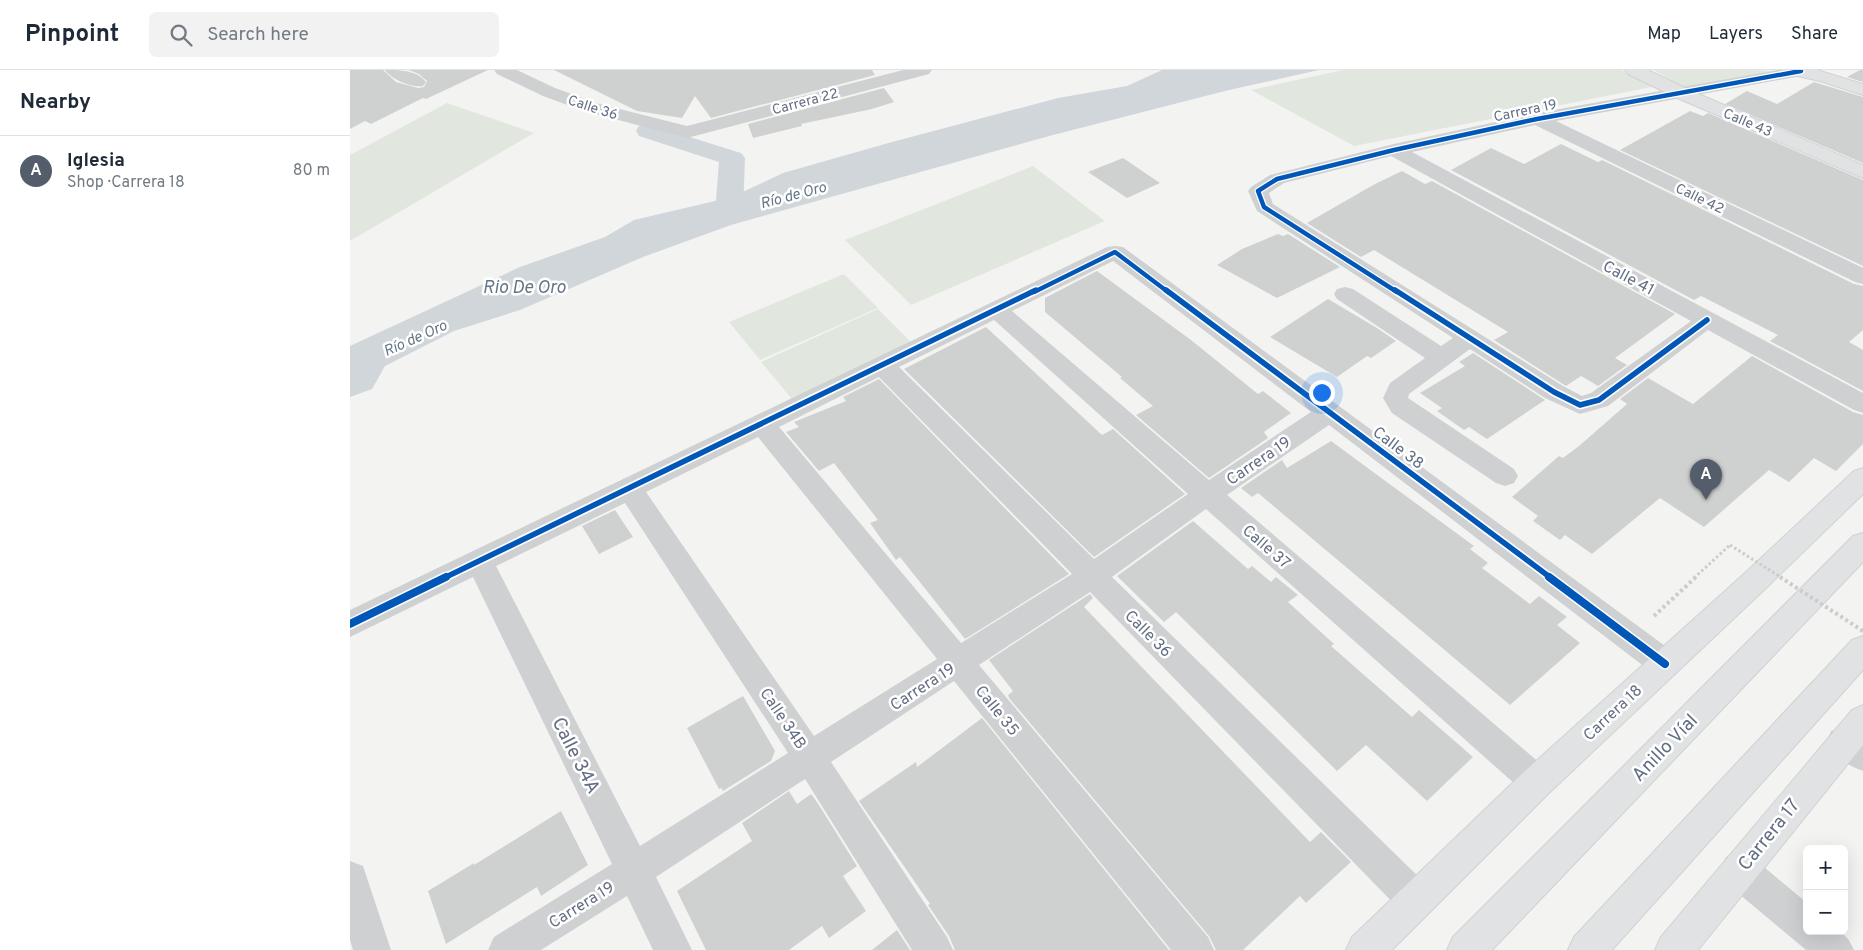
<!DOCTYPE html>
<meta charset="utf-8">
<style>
body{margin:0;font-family:Overpass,sans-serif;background:#f2f2f3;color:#1f2937}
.controls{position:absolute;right:15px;bottom:15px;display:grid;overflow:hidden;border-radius:8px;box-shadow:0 5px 20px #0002}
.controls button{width:45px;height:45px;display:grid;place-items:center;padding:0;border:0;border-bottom:1px solid #e0e1e3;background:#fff;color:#1f2937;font:25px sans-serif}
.you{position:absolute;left:971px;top:322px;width:18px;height:18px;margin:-12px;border:4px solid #fff;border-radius:50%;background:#1a73e8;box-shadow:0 0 0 8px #1a73e833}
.badge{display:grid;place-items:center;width:32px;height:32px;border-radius:50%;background:#545d6b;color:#fff;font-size:16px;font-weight:700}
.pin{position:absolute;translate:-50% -41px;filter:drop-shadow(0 1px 2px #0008)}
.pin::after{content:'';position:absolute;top:26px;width:18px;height:15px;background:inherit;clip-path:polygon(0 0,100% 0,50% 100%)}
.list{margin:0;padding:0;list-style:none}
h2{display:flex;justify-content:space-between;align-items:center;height:65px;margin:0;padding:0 20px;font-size:21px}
h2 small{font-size:16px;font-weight:400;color:#747a83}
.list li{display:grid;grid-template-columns:32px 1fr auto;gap:15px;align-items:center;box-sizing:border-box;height:70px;padding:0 20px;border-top:1px solid #e0e1e3}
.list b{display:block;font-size:19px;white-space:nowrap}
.list p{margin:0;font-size:16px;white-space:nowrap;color:#747a83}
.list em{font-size:16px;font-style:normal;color:#747a83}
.icon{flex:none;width:28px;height:28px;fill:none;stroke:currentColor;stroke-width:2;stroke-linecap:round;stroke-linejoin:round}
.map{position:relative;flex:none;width:1513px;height:880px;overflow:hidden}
header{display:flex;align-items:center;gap:30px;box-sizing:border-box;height:70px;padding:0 25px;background:#fff;border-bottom:1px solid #e0e1e3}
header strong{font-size:24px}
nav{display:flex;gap:28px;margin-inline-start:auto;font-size:18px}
.search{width:350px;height:45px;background:#f2f2f3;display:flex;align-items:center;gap:12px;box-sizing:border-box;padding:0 18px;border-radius:8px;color:#747a83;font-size:19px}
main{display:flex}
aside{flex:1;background:#fff}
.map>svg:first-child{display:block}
</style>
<header>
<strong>Pinpoint</strong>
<div class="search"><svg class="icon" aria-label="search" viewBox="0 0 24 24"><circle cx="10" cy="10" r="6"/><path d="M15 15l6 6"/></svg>Search here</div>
<nav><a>Map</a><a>Layers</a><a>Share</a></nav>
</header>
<main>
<aside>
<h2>Nearby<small></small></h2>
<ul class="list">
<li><span class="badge">A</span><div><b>Iglesia</b><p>Shop · Carrera 18</p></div><em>80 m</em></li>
</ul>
</aside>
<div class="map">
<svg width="1513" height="880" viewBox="0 0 1513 880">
<rect width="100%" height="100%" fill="#f3f4f1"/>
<path fill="#e1e7df" d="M993,0H1272L1302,17L1004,76L901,20Z
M1304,0H1405L1421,1L1334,18Z
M97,33L184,63L0,171V85Z
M683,96L755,151L561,235L495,170Z
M494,204L528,238L410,290L379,252Z
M528,239L562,273L442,329L411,292Z"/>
<path fill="#d1d6da" d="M812,0H969L879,20L703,65L381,155L293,187L170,240L104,261L35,296L22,319L0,327V276L170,197L255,167L284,150L382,127L433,103L542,72L708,28L777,16Z"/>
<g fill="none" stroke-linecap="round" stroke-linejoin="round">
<path fill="#d1d6da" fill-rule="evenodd" d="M298,54L391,83L395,88L393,143L389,149L379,151L369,149L365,143L369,92L289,66L286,61L289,56Z"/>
</g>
<path fill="#cfd1d1" d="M0,0H33L46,12L68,18L74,17L77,11L69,4L59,0H138L76,29L73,28L21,54L15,51L0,59Z
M204,0H522L525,5L361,48L345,26L332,48L287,41Z
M1510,0H1513V12L1497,7Z
M1464,12L1513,27V93L1375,34L1397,21L1427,34Z
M534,18L544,32L522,39L451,54L452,56L403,68L398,54Z
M1340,41L1353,46L1358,43L1513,110V196L1270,80Z
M1211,74L1248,92L1252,90L1504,214L1513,216V260L1499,272L1513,280V321L1420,271L1428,265L1351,226L1344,230L1101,100L1141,78L1174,94Z
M773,88L810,113L777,128L738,102Z
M1052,101L1075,114L1082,111L1325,244L1265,288L1277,295L1248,316L1231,306L1216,316L1144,270L1158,262L1024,180L1011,187L957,153L1025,114Z
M928,164L933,166L938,164L990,197L927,228L867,195L892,179Z
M747,201L841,270L908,324L913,321L941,343L914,362L918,368L859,408L786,345L803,336L770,308L772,307L695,242V228Z
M978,229L1027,258L1046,271L1021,288L1017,286L987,307L920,267Z
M636,257L752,365L763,359L835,424L744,487L554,299Z
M1123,283L1195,330L1137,369L1119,357L1114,360L1087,341L1092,338L1070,323L1115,296L1109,292Z
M1402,286L1503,342L1513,345V374L1486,401L1464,388L1439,412L1419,400L1354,457L1310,428L1242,484L1215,465L1210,470L1183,451L1188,446L1162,427L1209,386L1213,388L1229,376L1277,334L1270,329L1298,308L1343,334Z
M529,309L719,504L615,569L550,487L546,490L520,453L528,450L484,393L469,401L436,362L449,357L444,352L496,331L493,327Z
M981,371L1124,476L1120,479L1138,493L1132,498L1180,534L1189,526L1217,547L1207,555L1230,573L1160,635L908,423L902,427L891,418L932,390L937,398Z
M265,440L283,467L249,484L232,456Z
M843,451L898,499L902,496L921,512L926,507L948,525L938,532L984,574L981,576L1062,647L1069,640L1123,687L1077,731L1016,675L987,701L826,542L814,552L767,506Z
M740,524L743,528L734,537L960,772L971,762L1001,792L956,833L950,826L893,880H866L859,866L659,628L658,625L663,621L639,590Z
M393,626L425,681L421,691L373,721L371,718L369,719L337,658Z
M632,648L819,880H605L599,866L578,835L580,834L509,731L566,692L567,697Z
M439,721L447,734L461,724L467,732L507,796L493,806L516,841L479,868L472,856L439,880H356L327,821L402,771L392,753Z
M211,741L238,795L191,826L187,817L96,874L78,821L124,793V795Z
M547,860L560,880H522Z"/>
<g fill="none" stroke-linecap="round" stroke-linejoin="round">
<defs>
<path id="secondary" d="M1275,0H1298L1337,19L1513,95V108L1325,27L1278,4Z
M1435,0H1467L1513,14V25L1470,11L1438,4Z
M1513,398V424L1415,519L1199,723L1042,880H996L1002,867L1175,701L1395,503L1504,401Z
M1513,635V675L1348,880H1305L1311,867L1502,640Z"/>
<path id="highway" d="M1513,463V492L1142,880H1097L1103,867L1503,466Z
M1513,566V600L1262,880H1218L1224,867L1502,570Z"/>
</defs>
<use href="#secondary" stroke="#d1d2d2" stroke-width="2"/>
<use href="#highway" stroke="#cfd1d1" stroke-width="2"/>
<path stroke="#ccc" stroke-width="3" stroke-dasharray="2.5 2.5" stroke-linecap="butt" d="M1344,508L1380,475"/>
<path stroke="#ccc" stroke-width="4" stroke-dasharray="3 3" stroke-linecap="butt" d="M1304,546L1346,507"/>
<path fill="#cfd0d1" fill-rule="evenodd" d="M35,0C50,0 67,0 76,12L73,16C62,18 42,10 35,0Z
M144,0H167L205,18L246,33L337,56L553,0H582L579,4L337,68L234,41L193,26L147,4Z
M1428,0L1460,1L1457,5L1451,6L1206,51L1513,198V214L1505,212L1185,55L1062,82L1513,323V343L1504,340L1358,260L1258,336L1230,344L1195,328L1120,279L1059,324L1058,328L1164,399L1168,406L1164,413L1155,416L1146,413L1042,343L1033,328L1040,313L1075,288L987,229L984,224L987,219L995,217L1003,219L1091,276L1103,268L907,141L898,121L901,117L920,105L1044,74L1187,43ZM1041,86L1341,251L1241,323L1232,326L1213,316L923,134L919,123L934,113Z
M765,176L773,177L1326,584L1331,594L1326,604L1315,607L1304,604L979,355L877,425L1199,701L1204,712L1199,723L1187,728L1175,723L856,439L762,507L1079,817L1084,830L1079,843L1066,848L1053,843L740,522L629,595L858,867L864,880H821L604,611L481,692L597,867L603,880H562L455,709L306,807L342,880H303L277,826L191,880H138L144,867L262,794L123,507L0,567V540L757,177ZM763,191L961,342L859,410L662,241ZM644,250L838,424L744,489L549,297ZM529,307L722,504L611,573L429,357ZM408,367L587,589L464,666L296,422ZM275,433L438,683L290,776L146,496Z
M1493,657L1513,667V701C1497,695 1484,687 1477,672L1481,661Z
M1389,782L1402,787L1457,833V861C1482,861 1493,854 1504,880H1456L1376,813L1371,800L1376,787Z
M0,791L13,796L41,880H3L0,870Z"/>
<use href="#secondary" fill="#e1e2e3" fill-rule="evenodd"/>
<use href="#highway" fill="#e1e2e3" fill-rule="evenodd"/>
<path stroke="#ccc" stroke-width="3" stroke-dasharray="2.5 2.5" stroke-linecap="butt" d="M1380,475L1432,508"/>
<path stroke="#ccc" stroke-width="4" stroke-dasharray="3 3" stroke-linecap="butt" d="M1430,507L1513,561"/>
<defs>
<path id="cycleway-far2" d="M684,222L765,182L818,222
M1047,222L914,137L908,121L927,109L1044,80L1187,49L1451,1"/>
<path id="cycleway-far1" d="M816,220L1201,508
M1045,220L1204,322L1230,335L1249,330L1357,250
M94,508L686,220"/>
<path id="cycleway" d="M1199,507L1315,594
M0,554L96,507"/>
</defs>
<use href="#cycleway-far2" stroke="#fff" stroke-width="7"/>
<use href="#cycleway-far1" stroke="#fff" stroke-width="9"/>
<use href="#cycleway" stroke="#fff" stroke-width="11"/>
<use href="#cycleway-far2" stroke="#0057b8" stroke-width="4.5"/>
<use href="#cycleway-far1" stroke="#0057b8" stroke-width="5.5"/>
<use href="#cycleway" stroke="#0057b8" stroke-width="8"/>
</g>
<g text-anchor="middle" stroke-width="5" stroke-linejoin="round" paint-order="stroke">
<g font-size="14" fill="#626e83" stroke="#fff">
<text transform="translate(455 31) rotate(-15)" y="5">Carrera 22</text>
<text transform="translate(243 37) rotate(18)" y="5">Calle 36</text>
<text transform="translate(1175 40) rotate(-12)" y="5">Carrera 19</text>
<text transform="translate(1398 52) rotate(23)" y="5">Calle 43</text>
<text transform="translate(1350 128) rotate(26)" y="5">Calle 42</text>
</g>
<g font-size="15" font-style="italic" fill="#637687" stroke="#fff">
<text transform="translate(443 125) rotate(-15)" y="5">Río de Oro</text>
<text transform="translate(65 268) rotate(-24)" y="5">Río de Oro</text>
</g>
<g font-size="16" fill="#626e83" stroke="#fff">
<text transform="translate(1279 207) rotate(28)" y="6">Calle 41</text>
<text transform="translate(1049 377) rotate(37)" y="6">Calle 38</text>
<text transform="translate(908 390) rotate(-34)" y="6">Carrera 19</text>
<text transform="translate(917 476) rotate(41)" y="6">Calle 37</text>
<text transform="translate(799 563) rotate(45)" y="6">Calle 36</text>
<text transform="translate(572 616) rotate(-33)" y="6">Carrera 19</text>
<text transform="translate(648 640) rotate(51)" y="6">Calle 35</text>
<text transform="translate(1262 642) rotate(-43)" y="6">Carrera 18</text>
<text transform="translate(434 648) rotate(56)" y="6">Calle 34B</text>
<text transform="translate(231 834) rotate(-32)" y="6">Carrera 19</text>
</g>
<g font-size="18" font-style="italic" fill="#637687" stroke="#fff">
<text x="174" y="223">Rio De Oro</text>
</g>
<g font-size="19" fill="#626e83" stroke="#fff">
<text transform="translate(1314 677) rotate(-46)" y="7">Anillo Víal</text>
<text transform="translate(227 685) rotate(63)" y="7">Calle 34A</text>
<text transform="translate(1418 764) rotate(-51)" y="7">Carrera 17</text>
</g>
</g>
</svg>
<div class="controls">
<button>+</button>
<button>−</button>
</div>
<div class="you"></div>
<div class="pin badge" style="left:1356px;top:430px">A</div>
</div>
</main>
